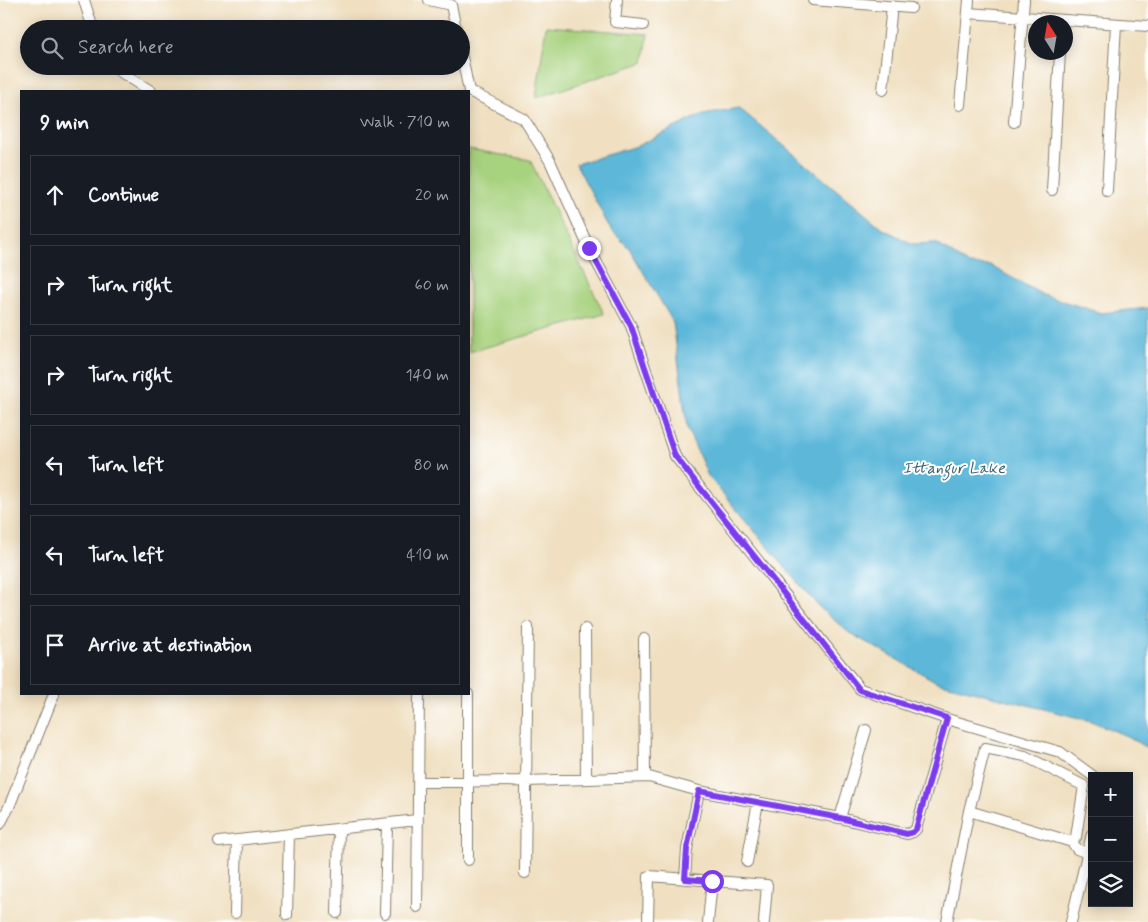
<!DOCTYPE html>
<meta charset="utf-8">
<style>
body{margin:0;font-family:Mynerve,sans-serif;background:#242831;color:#f1f3f6}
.controls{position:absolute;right:15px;bottom:15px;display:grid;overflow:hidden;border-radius:0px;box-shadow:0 2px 12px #0003}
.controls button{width:45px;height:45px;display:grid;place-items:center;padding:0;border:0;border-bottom:1px solid #363941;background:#171b24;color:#f1f3f6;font:25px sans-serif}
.compass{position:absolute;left:1028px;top:15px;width:45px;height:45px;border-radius:50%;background:#171b24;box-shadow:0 2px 12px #0003;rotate:349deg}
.stop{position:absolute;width:15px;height:15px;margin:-11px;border:4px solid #7c3aed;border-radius:50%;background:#fff}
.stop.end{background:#7c3aed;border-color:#fff;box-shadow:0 1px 5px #0008}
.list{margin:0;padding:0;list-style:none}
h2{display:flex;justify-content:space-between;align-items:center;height:65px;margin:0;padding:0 20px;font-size:21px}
h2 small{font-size:16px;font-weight:400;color:#9ea1a6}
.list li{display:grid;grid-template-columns:32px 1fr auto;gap:15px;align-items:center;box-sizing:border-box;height:80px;margin:0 10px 10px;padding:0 10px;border:1px solid #363941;border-radius:0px}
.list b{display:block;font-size:19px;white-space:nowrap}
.list em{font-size:16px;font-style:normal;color:#9ea1a6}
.icon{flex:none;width:28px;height:28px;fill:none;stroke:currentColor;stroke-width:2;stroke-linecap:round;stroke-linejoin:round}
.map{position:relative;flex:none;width:1148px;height:922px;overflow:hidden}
.search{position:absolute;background:#171b24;box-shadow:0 2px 12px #0003;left:20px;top:20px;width:450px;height:55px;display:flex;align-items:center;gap:12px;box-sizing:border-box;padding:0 18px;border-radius:28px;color:#9ea1a6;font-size:19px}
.panel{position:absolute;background:#171b24;box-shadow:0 2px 12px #0003;left:20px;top:90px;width:450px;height:605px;border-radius:0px}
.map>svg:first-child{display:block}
</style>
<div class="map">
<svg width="1148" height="922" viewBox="0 0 1148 922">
<rect width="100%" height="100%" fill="#fff"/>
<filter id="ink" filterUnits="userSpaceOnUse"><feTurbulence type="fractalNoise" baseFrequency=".02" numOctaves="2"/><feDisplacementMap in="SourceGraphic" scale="10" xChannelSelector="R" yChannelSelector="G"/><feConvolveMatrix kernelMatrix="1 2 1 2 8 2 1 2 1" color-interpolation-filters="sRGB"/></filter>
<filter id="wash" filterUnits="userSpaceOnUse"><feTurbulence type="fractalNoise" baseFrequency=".0096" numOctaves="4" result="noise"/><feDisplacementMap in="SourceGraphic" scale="20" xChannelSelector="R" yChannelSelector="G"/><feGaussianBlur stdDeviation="1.12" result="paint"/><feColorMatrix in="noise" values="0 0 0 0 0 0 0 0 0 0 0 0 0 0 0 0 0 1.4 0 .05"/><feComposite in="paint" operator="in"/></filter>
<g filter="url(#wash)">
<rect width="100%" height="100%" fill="#f0e0c1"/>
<path fill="#a7d27e" stroke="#62774d" d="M546,26L648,34L644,62L536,98Z
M469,149L530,160L604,314L469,352Z"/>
<path fill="#5bb7d9" stroke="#3c6a7a" d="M739,108L883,229L913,244L936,243L969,265L991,266L1043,295L1101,313L1148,308V749L1129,737L1091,721L937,682L848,632L818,606L708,476L687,428L673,322L629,248L611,230L576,164L637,146L703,114Z"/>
</g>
<g filter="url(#ink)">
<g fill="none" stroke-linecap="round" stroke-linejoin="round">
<defs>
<path id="street" d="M84,0L93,29
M429,0L451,5L456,29
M617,0L615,22L643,25
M813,0L911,8
M968,13L1148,26
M461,52L469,91L524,119L550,161L589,248L631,326L675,456L860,689L947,719L1060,752L1093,776
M111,66L151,91
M883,90L892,6
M960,105L969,0
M1014,122L1024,0
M1052,190L1060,52
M1107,191L1116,24
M585,629L586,778
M644,639L645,777
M468,694V860
M420,782L527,781L649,777L699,791L840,818L907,834L913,832L916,829L947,719
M969,811L1072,842L1077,849L1087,853
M840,818L866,730
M0,824L9,807L54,694
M219,842L417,820
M747,862L758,802
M525,873L528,627
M685,879L687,849L699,791
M417,907C417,836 419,765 419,694
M235,913L237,840
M337,913L339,829
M385,913L387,824
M287,915L289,834
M648,922L649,876L767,885L764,922
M708,922L712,881
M947,922L969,811L985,748L1025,756L1084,786L1076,837L1072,842
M1071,922L1092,834"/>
</defs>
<use href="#street" stroke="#867e6e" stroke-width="12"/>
<use href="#street" stroke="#fff" stroke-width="10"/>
</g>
</g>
<g fill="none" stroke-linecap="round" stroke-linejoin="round" filter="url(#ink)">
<path stroke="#7c3aed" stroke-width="6" d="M589,248L631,326L675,456L860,690L947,718L916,829L913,832L907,834L840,818L699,791L687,849L685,879L712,881"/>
</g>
<g text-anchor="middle" stroke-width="4" stroke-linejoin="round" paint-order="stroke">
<g font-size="16" font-style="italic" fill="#386271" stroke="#fff">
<text x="954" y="473">Ittangur Lake</text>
</g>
</g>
</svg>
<div class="controls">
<button>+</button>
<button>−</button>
<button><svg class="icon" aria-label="layers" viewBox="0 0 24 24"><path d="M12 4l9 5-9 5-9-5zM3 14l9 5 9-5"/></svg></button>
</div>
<svg class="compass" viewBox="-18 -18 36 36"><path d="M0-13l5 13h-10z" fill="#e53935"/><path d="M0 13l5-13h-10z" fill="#9ea1a6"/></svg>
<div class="stop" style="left:712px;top:881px"></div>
<div class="stop end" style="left:589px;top:248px"></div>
<div class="search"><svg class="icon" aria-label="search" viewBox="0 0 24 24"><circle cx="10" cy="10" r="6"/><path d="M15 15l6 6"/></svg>Search here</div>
<section class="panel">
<h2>9 min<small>Walk · 710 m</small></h2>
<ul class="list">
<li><svg class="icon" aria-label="ahead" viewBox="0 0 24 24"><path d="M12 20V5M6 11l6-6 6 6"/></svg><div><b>Continue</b></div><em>20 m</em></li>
<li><svg class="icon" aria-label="right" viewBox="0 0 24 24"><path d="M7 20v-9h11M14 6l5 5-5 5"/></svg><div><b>Turn right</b></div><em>60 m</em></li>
<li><svg class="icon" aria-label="right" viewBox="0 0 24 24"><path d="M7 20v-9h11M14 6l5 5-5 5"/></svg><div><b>Turn right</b></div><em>140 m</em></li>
<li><svg class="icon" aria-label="left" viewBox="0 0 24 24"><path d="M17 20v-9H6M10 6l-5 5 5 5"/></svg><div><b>Turn left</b></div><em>80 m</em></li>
<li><svg class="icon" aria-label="left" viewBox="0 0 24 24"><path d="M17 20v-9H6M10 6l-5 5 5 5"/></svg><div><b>Turn left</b></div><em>410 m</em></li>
<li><svg class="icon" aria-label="arrive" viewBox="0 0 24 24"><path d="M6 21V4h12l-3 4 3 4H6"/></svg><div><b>Arrive at destination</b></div></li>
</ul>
</section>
</div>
